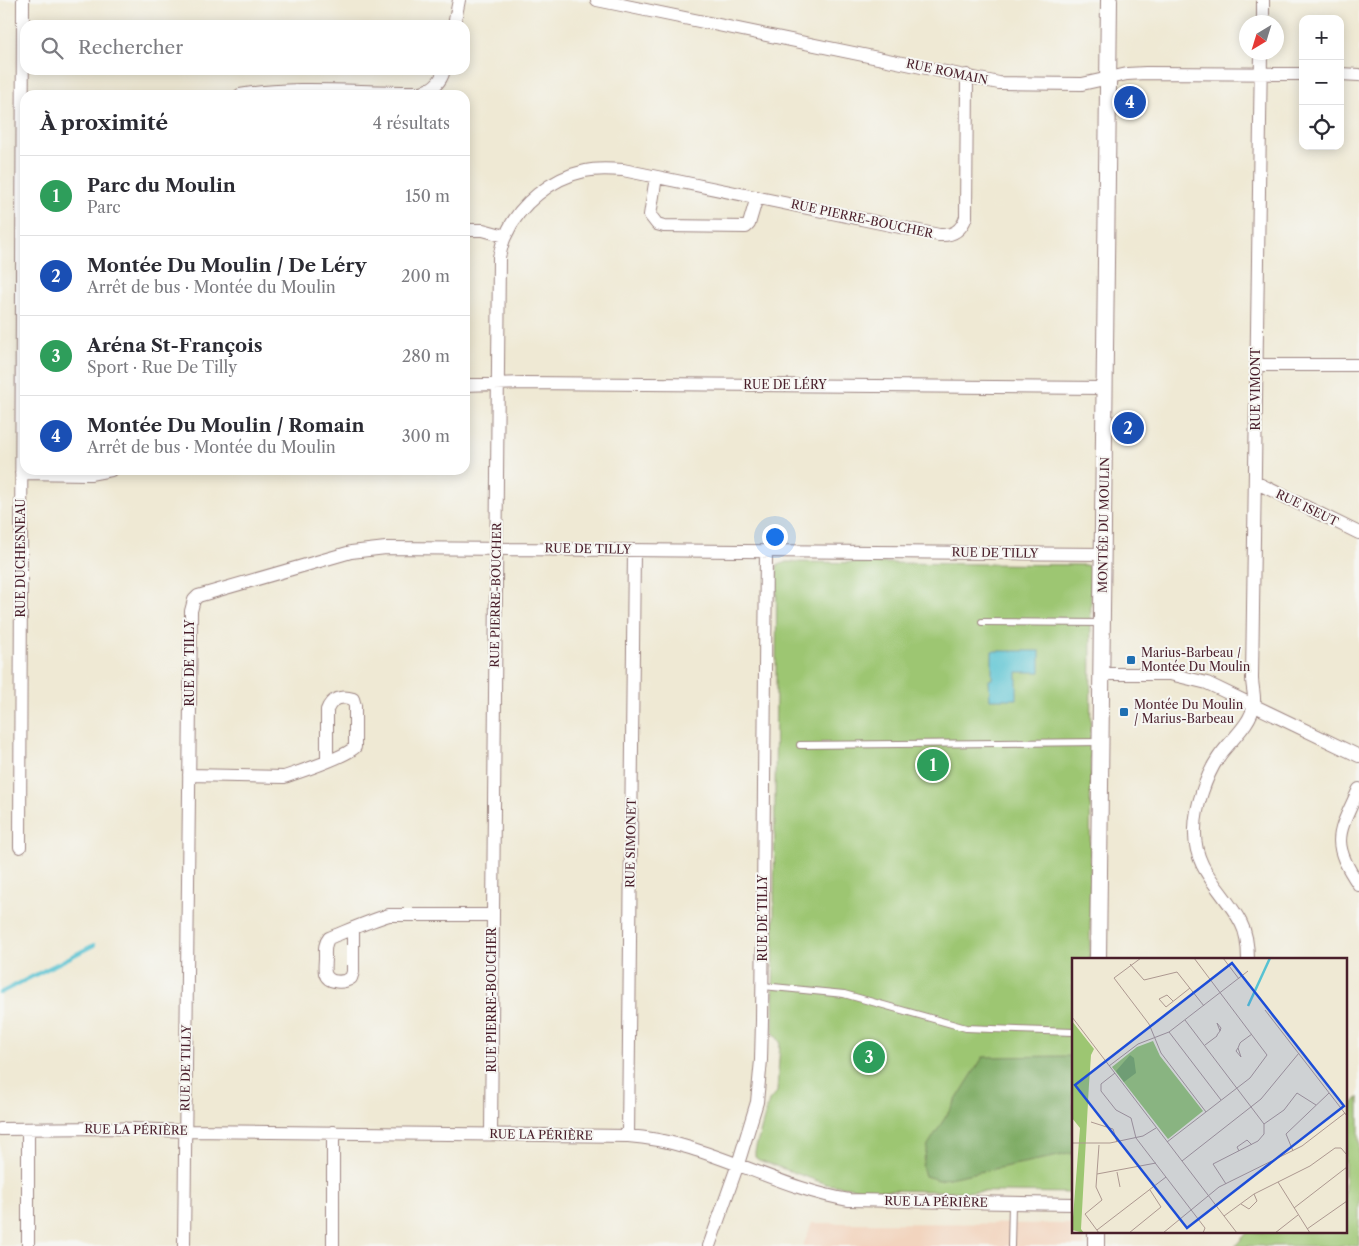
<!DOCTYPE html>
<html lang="fr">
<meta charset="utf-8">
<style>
body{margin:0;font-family:"Libre Caslon Text",serif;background:#f2f2f3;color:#2b2b33}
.controls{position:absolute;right:15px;top:15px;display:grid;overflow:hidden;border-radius:10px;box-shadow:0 2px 12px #0003}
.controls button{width:45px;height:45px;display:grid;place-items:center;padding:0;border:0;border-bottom:1px solid #e1e1e2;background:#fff;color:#2b2b33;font:25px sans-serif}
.compass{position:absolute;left:1239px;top:15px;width:45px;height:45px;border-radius:50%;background:#fff;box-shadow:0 2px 12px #0003;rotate:218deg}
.you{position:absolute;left:774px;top:536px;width:18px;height:18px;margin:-12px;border:4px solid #fff;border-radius:50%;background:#1a73e8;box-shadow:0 0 0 8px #1a73e833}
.badge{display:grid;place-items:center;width:32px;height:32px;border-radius:50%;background:#1f6fb2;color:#fff;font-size:16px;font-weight:700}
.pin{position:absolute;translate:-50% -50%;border:2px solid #fff;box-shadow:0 1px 5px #0006}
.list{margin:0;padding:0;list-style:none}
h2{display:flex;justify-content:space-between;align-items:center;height:65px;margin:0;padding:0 20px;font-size:21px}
h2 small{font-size:16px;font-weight:400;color:#7c7c81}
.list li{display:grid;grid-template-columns:32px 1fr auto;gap:15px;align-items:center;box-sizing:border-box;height:80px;padding:0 20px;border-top:1px solid #e1e1e2}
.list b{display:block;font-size:19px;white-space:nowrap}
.list p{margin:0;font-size:16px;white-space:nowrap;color:#7c7c81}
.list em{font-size:16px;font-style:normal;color:#7c7c81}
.icon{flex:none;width:28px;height:28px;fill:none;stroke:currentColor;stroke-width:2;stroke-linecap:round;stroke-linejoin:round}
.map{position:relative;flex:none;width:1359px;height:1246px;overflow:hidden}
.search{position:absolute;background:#fff;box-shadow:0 2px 12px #0003;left:20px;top:20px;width:450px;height:55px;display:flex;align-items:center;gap:12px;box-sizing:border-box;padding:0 18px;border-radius:15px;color:#7c7c81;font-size:19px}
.panel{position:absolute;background:#fff;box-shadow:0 2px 12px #0003;left:20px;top:90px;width:450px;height:385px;border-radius:15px}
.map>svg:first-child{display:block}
</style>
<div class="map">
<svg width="1359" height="1246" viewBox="0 0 1359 1246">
<rect width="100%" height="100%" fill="#f6f6f2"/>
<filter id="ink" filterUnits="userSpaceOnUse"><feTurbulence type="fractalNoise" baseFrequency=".02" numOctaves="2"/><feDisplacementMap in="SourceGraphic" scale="10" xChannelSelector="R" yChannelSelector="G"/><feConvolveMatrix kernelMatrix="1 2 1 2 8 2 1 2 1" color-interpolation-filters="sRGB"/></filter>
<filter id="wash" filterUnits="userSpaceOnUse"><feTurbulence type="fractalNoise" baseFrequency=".0096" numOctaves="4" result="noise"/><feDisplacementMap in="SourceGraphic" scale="20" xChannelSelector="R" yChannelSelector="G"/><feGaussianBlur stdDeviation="1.12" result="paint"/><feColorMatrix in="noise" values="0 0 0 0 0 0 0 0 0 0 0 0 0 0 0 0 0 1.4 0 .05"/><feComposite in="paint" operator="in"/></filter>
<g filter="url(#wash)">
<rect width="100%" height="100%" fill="#efe9d4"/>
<path fill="#f2d4be" d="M812,1223L1073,1224V1232H1084V1246H803Z"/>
<path fill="#9dc672" stroke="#74724e" d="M786,562L1086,565L1091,569L1090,960H1073V1193L869,1190L826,1184L759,1160L755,1157V1151L769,1101L777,1092L780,1042L773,1032L777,566Z
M1359,1097V1246H1235L1248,1232H1345V1114Z"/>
<path fill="#7eab64" stroke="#646548" d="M1073,1056V1153L939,1180L925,1176L922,1166L928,1145L983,1057Z"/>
<path fill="#57c2d2" stroke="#50707e" d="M992,651H1040V672H1017V699H990L989,680L992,679Z"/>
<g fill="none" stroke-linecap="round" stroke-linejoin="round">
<path stroke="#57c2d2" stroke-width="4" d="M0,993L94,945"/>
</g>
</g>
<g filter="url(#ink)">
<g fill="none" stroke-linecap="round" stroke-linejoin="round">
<defs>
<path id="service" d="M982,622L1101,623
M800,745L1100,742
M763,986L844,994L966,1028L1073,1032
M1011,1246L1012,1203"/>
<path id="minor" d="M597,0L999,83L1082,84L1127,74L1146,73L1303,74
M1263,22V0
M454,25L459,0
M1340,74L1359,75
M240,95C300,85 361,93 421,92C434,89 441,82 444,70
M656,177L650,215L657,224L664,226L746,227L749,224L757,197
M465,230H483L505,236
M1256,365H1359
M465,385L524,383L1105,388
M21,473L90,474L111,470
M1255,482L1359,533
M1102,674H1170L1207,683L1359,756
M189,775L284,777C299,772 346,757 355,747V706L353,699C341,695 331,699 327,710V761
M1359,789C1339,833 1329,841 1359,885
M20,847L23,0
M353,929V972L351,978C344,983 328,984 325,973C324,968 325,962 325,957C325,950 324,944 329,938C349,930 369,921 389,915H492
M1248,960C1248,947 1247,934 1241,923C1224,890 1193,871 1195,829C1195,808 1206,776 1218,758C1229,741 1251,725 1254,704C1255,696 1252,686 1252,678L1261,52
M0,1129L109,1128L185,1131L628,1136C705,1141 773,1187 849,1200L1073,1204
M28,1129V1246
M491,1134L499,257C501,250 502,242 506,235C519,204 552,178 585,171C597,168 611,169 623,170L939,235C953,236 961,231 966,217L967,75
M628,1136L634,550
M184,1246L191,611L194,600L198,596L351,552L386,548L1103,554
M333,1246V1132
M709,1246L738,1164L757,1102L761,1060L762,1020L766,551"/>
<path id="tertiary" d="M1098,960L1109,0
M1096,1246V1232"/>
</defs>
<use href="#service" stroke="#9c8480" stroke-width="8"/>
<use href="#minor" stroke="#9c8480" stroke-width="14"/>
<use href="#tertiary" stroke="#9c8480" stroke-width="18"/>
<use href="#service" stroke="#fff" stroke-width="6"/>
<use href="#minor" stroke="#fff" stroke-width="12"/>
<use href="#tertiary" stroke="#fff" stroke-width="16"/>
</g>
</g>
<g fill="#1f6fb2" stroke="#f6f6f2" stroke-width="2">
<rect x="1126" y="655" width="10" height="10" rx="2.5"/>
<rect x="1119" y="707" width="10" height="10" rx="2.5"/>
</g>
<g text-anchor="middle" stroke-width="4" stroke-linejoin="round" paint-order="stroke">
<g font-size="12" fill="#4a1f2b" stroke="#f6f6f2">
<text transform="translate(947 72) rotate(12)" y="4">RUE ROMAIN</text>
<text transform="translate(862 219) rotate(12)" y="4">RUE PIERRE-BOUCHER</text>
<text x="785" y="389">RUE DE LÉRY</text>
<text transform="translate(1256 389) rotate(-90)" y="4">RUE VIMONT</text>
<text transform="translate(1307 508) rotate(26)" y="4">RUE ISEUT</text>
<text transform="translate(1104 525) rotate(-89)" y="4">MONTÉE DU MOULIN</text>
<text transform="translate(588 549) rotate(1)" y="4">RUE DE TILLY</text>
<text transform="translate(995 553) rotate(1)" y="4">RUE DE TILLY</text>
<text transform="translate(21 558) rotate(-90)" y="4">RUE DUCHESNEAU</text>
<text transform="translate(496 595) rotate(-89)" y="4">RUE PIERRE-BOUCHER</text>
<text transform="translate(190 663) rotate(-90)" y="4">RUE DE TILLY</text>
<text transform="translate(631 843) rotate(-89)" y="4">RUE SIMONET</text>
<text transform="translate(763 918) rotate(-90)" y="4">RUE DE TILLY</text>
<text transform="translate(492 1000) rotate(-90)" y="4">RUE PIERRE-BOUCHER</text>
<text transform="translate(186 1068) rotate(-89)" y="4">RUE DE TILLY</text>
<text transform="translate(136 1130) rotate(1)" y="4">RUE LA PÉRIÈRE</text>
<text transform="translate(541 1135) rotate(1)" y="4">RUE LA PÉRIÈRE</text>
<text transform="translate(936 1202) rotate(1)" y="4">RUE LA PÉRIÈRE</text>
</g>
<g font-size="12" fill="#4a1f2b" stroke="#f6f6f2" text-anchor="start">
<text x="1141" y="657">Marius-Barbeau /<tspan x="1141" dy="14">Montée Du Moulin</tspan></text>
<text x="1134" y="709">Montée Du Moulin<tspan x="1134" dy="14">/ Marius-Barbeau</tspan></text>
</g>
</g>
<g transform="translate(1072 958)">
<rect width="275" height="275" fill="#efe9d4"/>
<path d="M0,63L22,91L19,97L17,126L9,271L12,275L0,272L8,170L0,160ZM81,83L88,98L131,153L96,181L40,109L65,89Z" fill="#9dc672"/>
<path d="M58,97L62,100L64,115L52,124L44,113Z" fill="#7eab64"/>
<path fill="none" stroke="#57c2d2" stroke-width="2.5" d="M176,48L198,0"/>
<path fill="none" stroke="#ad9890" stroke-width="1" d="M69,0L42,20L77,66L89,95L134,154M151,0L167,21M58,6L72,22L105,14L132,48M101,43L95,37L87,41L94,49L118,30M193,52L275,158M0,59L165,275M113,62L192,166V176L186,183L141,206L154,226M97,74L149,142M133,87L145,78V77L148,73L149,70L145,65L148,73M166,90L169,99L164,93L166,90L168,85L169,84L180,76M37,108L66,86L97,74L176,13M43,115L29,126V133L44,152L59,160L64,180L133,270L131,275M19,164L41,171L45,184M192,166L212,152L225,135L244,147M95,184L178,120L195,97L122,0M0,185H38L71,178L84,170M27,187L24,229L30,242L13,256L27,275M167,193L165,189L175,182L180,187M221,193L214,176L257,135M110,203L189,141L227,95M45,214L48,229M25,216L84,205M206,224L238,275M169,246L177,251L185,243L182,236M222,250L275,209M152,258L182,236L238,208L263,190H269L275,197M235,271L275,243M25,272L94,219M57,275L89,249L78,232M91,275L147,229L230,188L273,155M203,275L226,257"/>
<path fill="#1d4ed8" fill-opacity="0.15" stroke="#1d4ed8" stroke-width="2.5" d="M160,5L272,148L115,270L3,127Z"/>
<rect width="275" height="275" fill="none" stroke="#4a1f2b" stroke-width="2.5"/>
</g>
</svg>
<div class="controls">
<button>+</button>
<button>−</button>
<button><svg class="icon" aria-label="locate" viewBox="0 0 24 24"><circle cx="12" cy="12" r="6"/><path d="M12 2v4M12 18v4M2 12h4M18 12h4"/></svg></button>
</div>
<svg class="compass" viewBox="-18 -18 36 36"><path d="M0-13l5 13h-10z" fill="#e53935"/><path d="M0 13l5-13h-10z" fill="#7c7c81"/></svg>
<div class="you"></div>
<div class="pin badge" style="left:933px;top:765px;background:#2e9e5b">1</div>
<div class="pin badge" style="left:1128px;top:428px;background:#1a4fb4">2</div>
<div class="pin badge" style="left:869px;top:1057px;background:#2e9e5b">3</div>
<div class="pin badge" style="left:1130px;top:102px;background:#1a4fb4">4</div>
<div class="search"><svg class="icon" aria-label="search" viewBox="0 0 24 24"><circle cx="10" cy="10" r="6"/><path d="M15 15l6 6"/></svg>Rechercher</div>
<section class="panel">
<h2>À proximité<small>4 résultats</small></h2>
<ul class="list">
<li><span class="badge" style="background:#2e9e5b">1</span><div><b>Parc du Moulin</b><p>Parc</p></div><em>150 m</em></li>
<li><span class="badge" style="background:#1a4fb4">2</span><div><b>Montée Du Moulin / De Léry</b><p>Arrêt de bus · Montée du Moulin</p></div><em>200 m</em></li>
<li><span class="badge" style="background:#2e9e5b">3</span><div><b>Aréna St-François</b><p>Sport · Rue De Tilly</p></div><em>280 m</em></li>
<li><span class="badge" style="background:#1a4fb4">4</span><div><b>Montée Du Moulin / Romain</b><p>Arrêt de bus · Montée du Moulin</p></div><em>300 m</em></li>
</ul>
</section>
</div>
